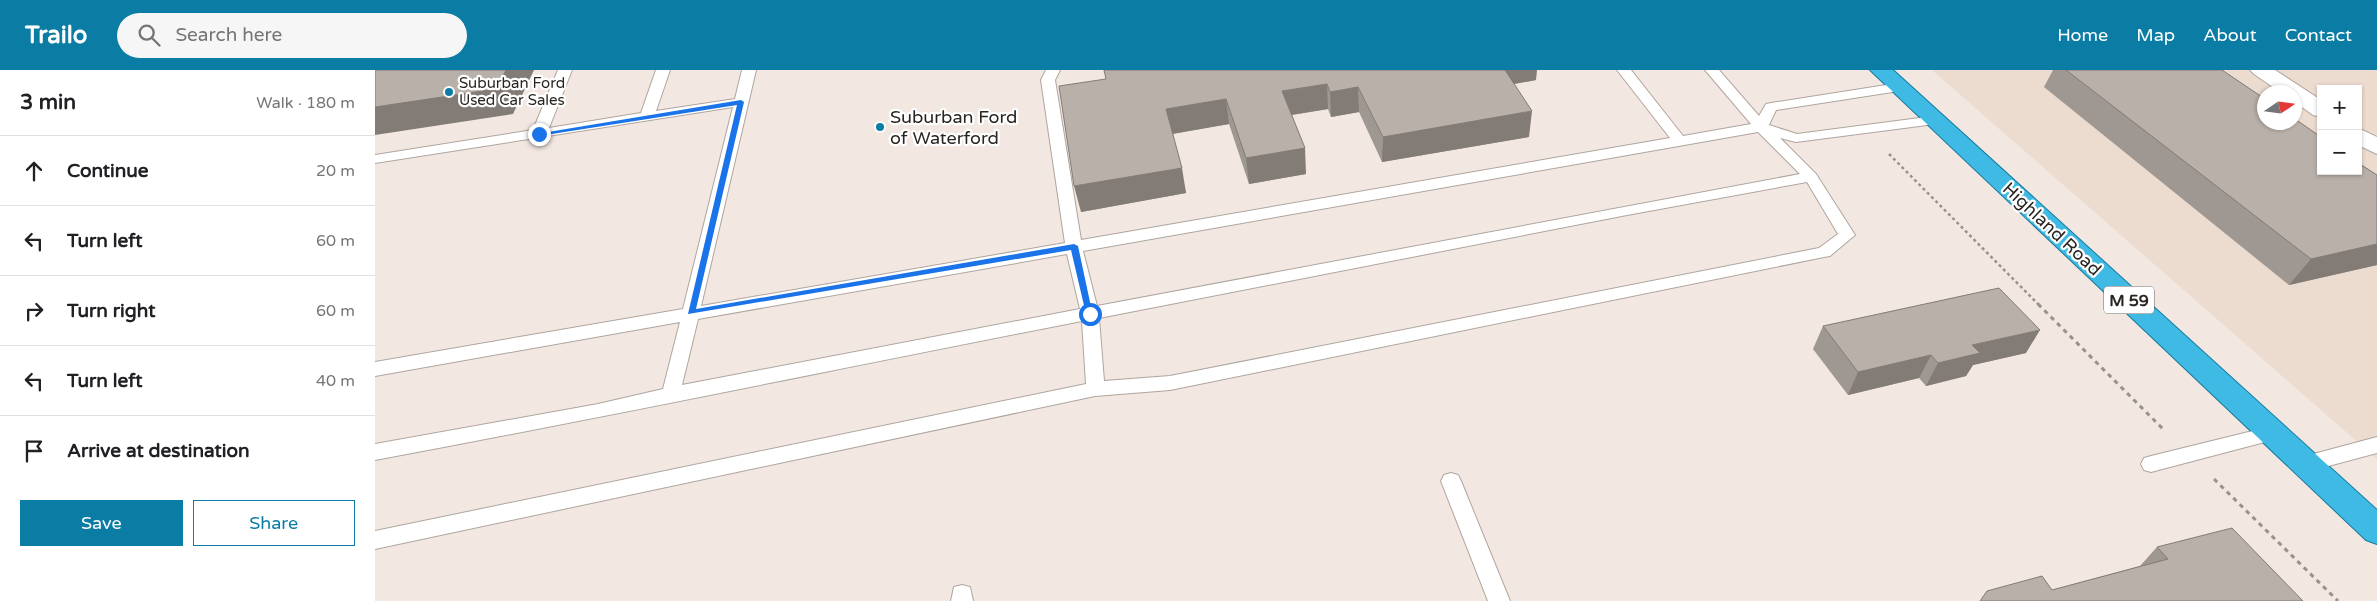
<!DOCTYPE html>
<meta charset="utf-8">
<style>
body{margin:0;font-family:"Varela Round",sans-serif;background:#f6f6f6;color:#202124}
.controls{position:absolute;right:15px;top:15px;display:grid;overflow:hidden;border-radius:0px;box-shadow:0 1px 4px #0004}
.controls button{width:45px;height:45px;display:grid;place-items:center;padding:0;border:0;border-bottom:1px solid #e0e0e0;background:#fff;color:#202124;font:25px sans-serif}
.compass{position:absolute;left:1882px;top:15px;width:45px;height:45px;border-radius:50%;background:#fff;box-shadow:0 1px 4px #0004;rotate:77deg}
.stop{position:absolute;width:15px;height:15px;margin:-11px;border:4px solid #1a73e8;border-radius:50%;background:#fff}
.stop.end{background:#1a73e8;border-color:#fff;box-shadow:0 1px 5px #0008}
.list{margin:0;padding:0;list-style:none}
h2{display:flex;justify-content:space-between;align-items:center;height:65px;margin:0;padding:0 20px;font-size:21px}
h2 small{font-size:16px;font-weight:400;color:#757577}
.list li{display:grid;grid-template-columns:32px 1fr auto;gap:15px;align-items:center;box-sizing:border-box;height:70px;padding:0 20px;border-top:1px solid #e0e0e0}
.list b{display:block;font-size:19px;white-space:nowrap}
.list em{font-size:16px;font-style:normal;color:#757577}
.actions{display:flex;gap:10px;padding:15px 20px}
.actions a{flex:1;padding:11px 0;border:1px solid #0b7da5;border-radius:0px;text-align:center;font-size:18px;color:#0b7da5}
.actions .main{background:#0b7da5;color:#fff}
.icon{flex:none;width:28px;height:28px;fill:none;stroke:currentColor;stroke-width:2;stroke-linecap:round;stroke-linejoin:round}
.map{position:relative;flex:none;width:2002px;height:531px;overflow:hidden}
header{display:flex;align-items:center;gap:30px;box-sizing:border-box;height:70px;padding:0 25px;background:#0b7da5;color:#fff}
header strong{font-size:24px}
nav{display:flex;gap:28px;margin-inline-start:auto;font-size:18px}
.search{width:350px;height:45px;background:#f6f6f6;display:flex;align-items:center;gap:12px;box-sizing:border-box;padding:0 18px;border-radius:28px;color:#757577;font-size:19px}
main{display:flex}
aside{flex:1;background:#fff}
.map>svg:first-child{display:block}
</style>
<header>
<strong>Trailo</strong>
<div class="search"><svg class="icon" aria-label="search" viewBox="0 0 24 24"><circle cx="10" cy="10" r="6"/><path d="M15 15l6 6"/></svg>Search here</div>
<nav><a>Home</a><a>Map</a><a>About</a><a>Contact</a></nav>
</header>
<main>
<aside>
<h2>3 min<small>Walk · 180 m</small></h2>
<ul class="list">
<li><svg class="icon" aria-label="ahead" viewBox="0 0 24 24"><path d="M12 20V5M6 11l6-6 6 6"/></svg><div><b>Continue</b></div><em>20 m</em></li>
<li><svg class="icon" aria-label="left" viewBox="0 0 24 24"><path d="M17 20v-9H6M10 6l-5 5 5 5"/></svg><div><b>Turn left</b></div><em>60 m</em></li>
<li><svg class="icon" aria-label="right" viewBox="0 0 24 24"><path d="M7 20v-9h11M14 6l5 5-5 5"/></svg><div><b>Turn right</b></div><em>60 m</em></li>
<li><svg class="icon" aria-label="left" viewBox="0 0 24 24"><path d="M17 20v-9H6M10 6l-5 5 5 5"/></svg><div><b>Turn left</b></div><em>40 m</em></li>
<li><svg class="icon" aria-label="arrive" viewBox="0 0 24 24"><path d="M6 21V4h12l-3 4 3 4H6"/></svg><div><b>Arrive at destination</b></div></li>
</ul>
<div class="actions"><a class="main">Save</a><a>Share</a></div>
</aside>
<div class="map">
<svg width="2002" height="531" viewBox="0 0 2002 531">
<rect width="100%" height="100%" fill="#f2e8e1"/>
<path fill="#ecdbcf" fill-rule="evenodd" d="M1557,0H2002V389L1875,278ZM1946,19H1983V101H1946ZM1890,22H1920V52H1890Z"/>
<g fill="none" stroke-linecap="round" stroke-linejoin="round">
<defs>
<path id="service" d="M183,0H197L174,58L266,43L281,0H295L281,41L360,29L367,0H381L326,236L690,173L666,10L671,0H685L680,10L706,170L1295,68L1242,0H1256L1308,66L1376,54L1330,0H1344L1384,46L1391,34L1396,33L1524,13L1531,17L1524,21L1401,40L1394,55L1422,64L1560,46L1567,50L1560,54L1421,72L1405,68L1441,104L1480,165L1455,186L1449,187L795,320L720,326L0,479V461L711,314L707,251C471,297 236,346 0,390V374L223,334L288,319L305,252L0,306V292L308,239L358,37L0,93V85L158,60ZM1383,62L1425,104L722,236L708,181ZM1432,112L1463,164L1444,178L795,306L729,311L724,248L1252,145ZM692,184L705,239L307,315L323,249Z
M1898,356L1905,358L1907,363L1905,368L1776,402L1769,400L1766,394L1769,388L1776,386Z
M2002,367V383L1931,402L1924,400L1921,394L1924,388L1931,386Z
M1076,403L1083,405L1086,411L1135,531H1113L1066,411L1069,405Z
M587,515L595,517L598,531H576L579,517Z"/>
<path id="minor" d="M1875,0H1900L1946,30V47L1938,45L1920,32V22H1905L1879,4Z
M1983,58L2002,67V84L1983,75Z"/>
<path id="trunk" d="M1495,0H1518L2002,440V474L1991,470Z"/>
</defs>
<use href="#service" stroke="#afa59f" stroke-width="2"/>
<use href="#minor" stroke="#afa59f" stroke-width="2"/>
<use href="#trunk" stroke="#187a9c" stroke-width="2"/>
<path stroke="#99928c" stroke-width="2.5" stroke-dasharray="3 3" stroke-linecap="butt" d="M1514,84L1664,235"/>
<path stroke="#99928c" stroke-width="3" stroke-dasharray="4.5 4.5" stroke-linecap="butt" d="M1663,234L1788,359
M1839,409L1963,531"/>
<use href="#service" fill="#fff" fill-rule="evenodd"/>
<use href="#minor" fill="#fff" fill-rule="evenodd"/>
<use href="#trunk" fill="#3fbae4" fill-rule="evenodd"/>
</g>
<path fill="#9f9791" d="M1678,0H1847L2002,105V195L1914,215L1669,17Z
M731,9L1161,10L1139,14L1154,67L1007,92L984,42L956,47L953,39L917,45L931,104L874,114L854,54L798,64L811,123L706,142Z
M1448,256L1651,283L1598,295L1591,306L1551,316L1544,308L1473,325L1438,279Z
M1782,477L1928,531L1677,520L1765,496Z"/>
<path fill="#827b76" d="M131,0H159L138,44L0,65V37Z
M1124,0H1162L1161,10L1122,17Z
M952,14L953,39L909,46L907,21Z
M983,17L984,42L956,47L955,22Z
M851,29L854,54L796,64L791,39Z
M1157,41L1154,67L1007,92L1008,67Z
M930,78L931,104L874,114L871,88Z
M807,98L811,123L706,142L699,116Z
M2002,174V195L1914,215L1936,189Z
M1665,260L1651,283L1598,295L1591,306L1551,316L1563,293L1597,275Z
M1556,285L1544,308L1473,325L1483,302Z"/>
<path fill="#b9b0a9" stroke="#827b76" d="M0,0H131L121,19L0,37Z
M729,0H1130L1157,41L1008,67L983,17L955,22L952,14L907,21L930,78L871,88L851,29L791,39L807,98L699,116L684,16L731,9Z
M1691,0H1847L1890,29V52H1920V49L1946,67V101H1983V93L2002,105V174L1936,189Z
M1624,218L1665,260L1597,275L1605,283L1563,293L1556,285L1483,302L1448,256Z
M1857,458L1928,531H1605L1612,521L1667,506L1677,520L1793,489L1782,477Z"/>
<path fill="#1a73e8" d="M366,30L369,32L321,239L699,174L703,176L718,246L711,244L696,180L313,244L362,35L164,66L161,64Z"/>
<g fill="#0b7da5" stroke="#fff" stroke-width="2">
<circle cx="74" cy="22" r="5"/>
<circle cx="505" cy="57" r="5"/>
</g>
<g text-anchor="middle" stroke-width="4.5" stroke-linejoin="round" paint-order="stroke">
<g font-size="15" fill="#292522" stroke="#fff" text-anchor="start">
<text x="84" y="18">Suburban Ford<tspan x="84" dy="17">Used Car Sales</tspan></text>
</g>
<rect fill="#fff" stroke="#696664" stroke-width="1" x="1729" y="216.5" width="50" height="27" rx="4"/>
<g font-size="16" font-weight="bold" fill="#292522">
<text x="1754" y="236">M 59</text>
</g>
<g font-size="18" fill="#292522" stroke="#fff" text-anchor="start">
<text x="515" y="53">Suburban Ford<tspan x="515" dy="21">of Waterford</tspan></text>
</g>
<g font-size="18" fill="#292522" stroke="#fff">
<text transform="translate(1677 159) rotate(43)" y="6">Highland Road</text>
</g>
</g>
</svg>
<div class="controls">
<button>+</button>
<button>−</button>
</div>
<svg class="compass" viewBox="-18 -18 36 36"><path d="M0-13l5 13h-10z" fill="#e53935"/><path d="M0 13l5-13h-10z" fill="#757577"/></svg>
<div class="stop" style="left:715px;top:244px"></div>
<div class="stop end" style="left:164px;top:64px"></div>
</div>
</main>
